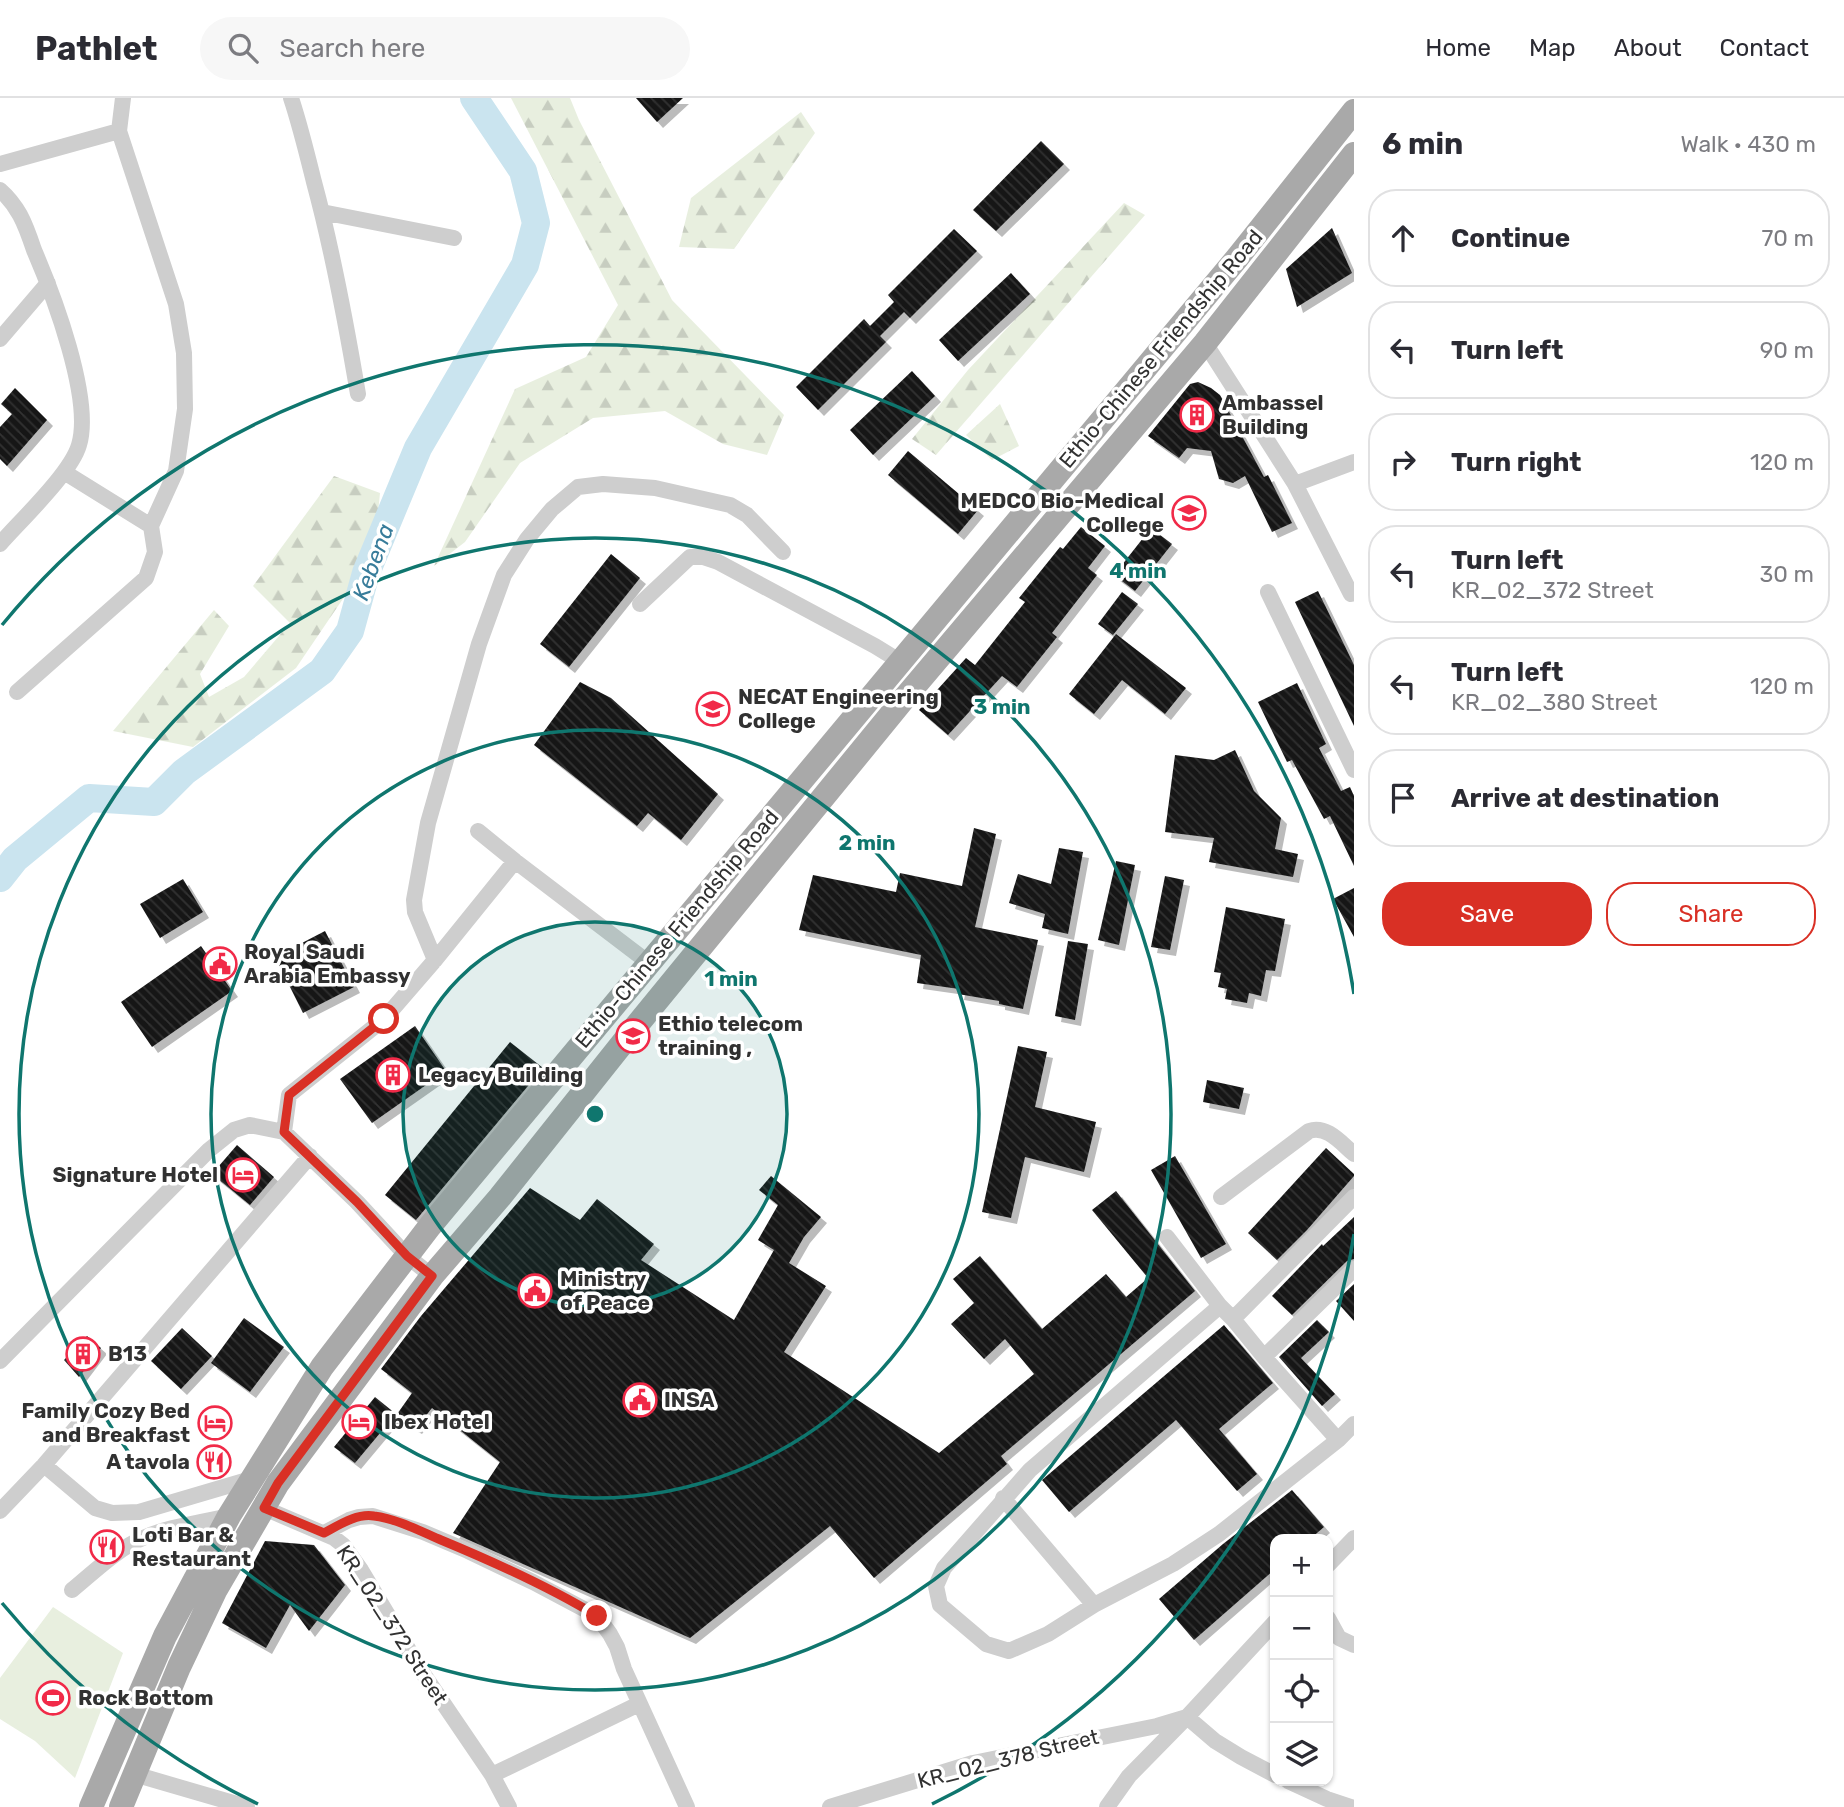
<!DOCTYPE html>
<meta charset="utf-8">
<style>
body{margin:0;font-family:Rubik,sans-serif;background:#f7f7f7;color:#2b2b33}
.controls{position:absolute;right:21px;bottom:21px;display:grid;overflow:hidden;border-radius:14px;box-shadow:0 2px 5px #0004}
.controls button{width:63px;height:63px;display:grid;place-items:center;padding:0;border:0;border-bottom:2px solid #e1e1e2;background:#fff;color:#2b2b33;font:35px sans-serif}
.stop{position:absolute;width:21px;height:21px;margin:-16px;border:5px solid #d93025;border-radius:50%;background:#fff}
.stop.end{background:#d93025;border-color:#fff;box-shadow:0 2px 7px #0008}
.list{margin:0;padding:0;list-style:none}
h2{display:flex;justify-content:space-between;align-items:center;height:91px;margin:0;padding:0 28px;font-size:30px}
h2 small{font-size:23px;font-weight:400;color:#7c7c81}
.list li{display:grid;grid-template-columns:46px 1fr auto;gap:21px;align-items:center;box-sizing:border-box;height:98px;margin:0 14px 14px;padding:0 14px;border:2px solid #e1e1e2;border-radius:28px}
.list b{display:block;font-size:26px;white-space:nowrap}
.list p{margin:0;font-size:23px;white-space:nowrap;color:#7c7c81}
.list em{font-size:23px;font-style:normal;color:#7c7c81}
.actions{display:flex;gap:14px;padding:21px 28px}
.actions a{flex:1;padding:16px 0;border:2px solid #d93025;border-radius:28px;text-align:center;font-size:24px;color:#d93025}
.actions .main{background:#d93025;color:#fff}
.icon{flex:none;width:38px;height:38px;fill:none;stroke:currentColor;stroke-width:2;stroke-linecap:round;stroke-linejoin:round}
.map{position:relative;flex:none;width:1354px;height:1709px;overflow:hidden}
header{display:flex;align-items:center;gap:42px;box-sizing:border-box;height:98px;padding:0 35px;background:#fff;border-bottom:2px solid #e1e1e2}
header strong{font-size:33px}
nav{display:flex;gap:38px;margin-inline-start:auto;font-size:24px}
.search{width:490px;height:63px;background:#f7f7f7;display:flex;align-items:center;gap:18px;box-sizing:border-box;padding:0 24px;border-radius:38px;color:#7c7c81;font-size:26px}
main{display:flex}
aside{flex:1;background:#fff}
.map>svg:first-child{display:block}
</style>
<header>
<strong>Pathlet</strong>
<div class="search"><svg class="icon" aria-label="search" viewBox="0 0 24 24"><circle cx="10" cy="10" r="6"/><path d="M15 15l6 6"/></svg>Search here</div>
<nav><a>Home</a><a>Map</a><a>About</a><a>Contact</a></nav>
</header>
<main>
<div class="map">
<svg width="1354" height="1709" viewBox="0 0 1354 1709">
<defs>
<pattern id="forest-firs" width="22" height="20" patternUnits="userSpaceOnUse" patternTransform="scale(1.75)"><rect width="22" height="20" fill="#e8efdf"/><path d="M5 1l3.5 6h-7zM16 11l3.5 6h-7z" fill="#c7cdc0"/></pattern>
<pattern id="building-back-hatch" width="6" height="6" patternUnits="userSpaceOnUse" patternTransform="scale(1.75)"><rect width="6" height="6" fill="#181818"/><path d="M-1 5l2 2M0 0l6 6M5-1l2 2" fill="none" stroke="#313131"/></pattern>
<filter id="shadow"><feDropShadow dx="6" dy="6" stdDeviation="0" flood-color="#0004"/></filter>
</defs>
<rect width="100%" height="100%" fill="#fff"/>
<path fill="#e8efdf" d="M53,1509L123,1555L75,1680L35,1643L0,1621V1580Z"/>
<path fill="url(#forest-firs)" d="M511,0H570L579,22L672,202L784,317L767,357L723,346L665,313L593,320L520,365L465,444L434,468L515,291L586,259L618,207Z
M801,14L815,35L734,151L679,149L691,100Z
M1124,105L1145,117L936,357L912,341L968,272Z
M1000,306L1019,348L992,362L966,337Z
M334,378L380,395L374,455L296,570L193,649L113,633L214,512L229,528L200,576L209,599L244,579L290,525L253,488Z"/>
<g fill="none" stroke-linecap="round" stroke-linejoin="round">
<path stroke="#cae4ef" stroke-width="28" d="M0,780L15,761L89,700L154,704L184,674L322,573L350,533L366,475L418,350L525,167L536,125L523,73L474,0"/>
</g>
<path fill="url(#building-back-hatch)" filter="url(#shadow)" d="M636,0H683L657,24Z
M1041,43L1064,66L996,133L973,112Z
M1332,130L1352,175L1297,209L1286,171Z
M954,131L977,153L910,220L904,214L880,238L886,244L818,312L796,289L864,221L870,228L894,204L888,197Z
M1011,175L1030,196L958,263L939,242Z
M912,273L935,298L873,357L850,332Z
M1198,284L1211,290L1220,297L1264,379L1268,377L1292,425L1272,434L1245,378L1233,385L1219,381L1211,353L1187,350L1179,360L1148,338L1190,286Z
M15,290L47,322L7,368L0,361V329L12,316L1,306Z
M908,353L978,412L958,436L888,377Z
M1081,429L1105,448L1088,470L1097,477L1052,535L1057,539L1017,589L1002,578L948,637L919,612L966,560L975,567L1025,504L1019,500L1060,449L1063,451Z
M1151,430L1172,446L1135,493L1114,477Z
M611,456L640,480L569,569L540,546Z
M1318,493L1354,567V628L1295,504Z
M1122,494L1138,506L1113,537L1098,526Z
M1116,536L1186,590L1165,616L1122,582L1094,616L1069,596Z
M580,584L611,600L718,696L681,742L648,715L637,728L534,647Z
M1297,585L1326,646L1319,650L1341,693L1350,689L1354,698V768L1330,718L1324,721L1292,662L1287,664L1258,604Z
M1235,652L1254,693L1281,720L1275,751L1298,756L1293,779L1209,764L1214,740L1165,734L1175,657L1214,662Z
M974,730L996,736L975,829L1038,842L1023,911L999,906V903L958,896L959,891L917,885L921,857L799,832L813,777L896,794L900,775L962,788Z
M1059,750L1083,754L1068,836L1042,830L1045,816L1009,805L1018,776L1051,786Z
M1116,763L1135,767L1119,847L1098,842Z
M1165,778L1184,782L1170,852L1151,849Z
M183,781L203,814L160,840L140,806Z
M1354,790V839L1333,801Z
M1226,809L1285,821L1275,873L1266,872L1261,898L1249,895L1247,905L1225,901L1227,891L1218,889L1221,875L1214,874Z
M325,833L354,889L303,915L275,859Z
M1068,843L1088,846L1075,922L1055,918Z
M201,848L232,893L152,949L121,904Z
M415,928L446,973L372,1025L340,981Z
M510,944L543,970L416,1122L385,1097Z
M1018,948L1047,954L1035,1009L1096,1024L1084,1074L1025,1059L1011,1120L982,1114Z
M1207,982L1244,990L1239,1011L1203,1004Z
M237,1047L274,1079L250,1107L212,1076Z
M1326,1050L1354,1076V1078L1307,1132L1277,1162L1248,1135Z
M1175,1058L1226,1146L1201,1160L1151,1072Z
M771,1078L821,1119L804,1139L789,1165L826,1188L784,1254L939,1355L1034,1276L1005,1241L984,1261L951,1226L974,1205L953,1181L980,1158L1042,1231L1106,1176L1126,1199L1148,1180L1092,1112L1116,1093L1195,1193L1001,1358L1007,1366L874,1480L830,1428L690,1540L453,1435L500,1364L432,1310L416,1330L395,1319L412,1295L381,1271L421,1218L530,1090L580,1122L597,1101L654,1146L641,1162L734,1222L774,1152L758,1142L778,1107L759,1092Z
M1354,1119V1161L1347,1163L1292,1217L1272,1198L1322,1146L1323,1148Z
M1354,1186V1223L1336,1203Z
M244,1220L284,1249L250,1294L211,1265Z
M1317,1222L1329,1234L1301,1260L1335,1296L1322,1308L1279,1259Z
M1224,1227L1273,1285L1219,1331L1257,1376L1237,1393L1176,1322L1069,1414L1042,1382Z
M182,1230L212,1258L181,1291L151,1263Z
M87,1238L101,1250L79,1279L64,1262Z
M375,1299L396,1316L355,1365L334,1349Z
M1292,1392L1324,1429L1310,1441H1275V1471L1194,1542L1159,1501L1223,1446Z
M265,1443L314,1447L345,1487L309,1533L290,1507L266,1550L222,1525Z"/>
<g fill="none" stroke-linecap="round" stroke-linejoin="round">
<path stroke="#cecece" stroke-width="16" d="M291,0C300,27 307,56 314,84C333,154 346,225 358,296
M0,66L119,33
M0,92C8,99 15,108 20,117C26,128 30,140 34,152C53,196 93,301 79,347C71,375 21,422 0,446
M322,114L454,140
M0,241L48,185
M1205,245L1295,386L1351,496L1354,495
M64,374L151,428L176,373L185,311L184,255L176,206L119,33L123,0
M1295,386L1354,364
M1268,494L1354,672
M640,506L690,459H703L718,464L875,548L901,564
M17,594L146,480L155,454L151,428
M478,733L515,763L649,865
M435,862L415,814L414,802L428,725L479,546L504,477L527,441L552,411L578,389L603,386L655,390L730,407L747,417L783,454
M284,1034L289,997L384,921L435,862L515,763
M1221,1099L1309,1033C1327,1027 1341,1045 1354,1056
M1167,1139L1220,1208L1233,1221L1264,1259L1338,1342
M1220,1208L1030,1372L944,1470L936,1488L940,1507L986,1546L1009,1553L1048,1536L1094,1507L1173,1466L1219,1436L1338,1342L1354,1326
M1233,1221L1354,1099
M1264,1259L1354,1171
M0,1263L209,1052L234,1032L250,1027L284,1034L357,1104L407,1158L432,1178
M44,1367L95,1410L112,1415L139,1414L251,1381
M1003,1400L1094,1507
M264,1410L334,1440L343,1447L361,1472L422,1574L492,1677L509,1709
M0,1413L44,1367L310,1058
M324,1435L349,1422L359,1419L373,1418L423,1434L468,1453L533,1484L597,1518L610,1536L617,1549L624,1571L687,1709
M1328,1467L1354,1440
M72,1492C94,1474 117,1451 143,1440C170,1428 201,1425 229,1418
M1328,1520L1339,1540L1354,1547
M1187,1619L1215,1643L1241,1659L1275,1677
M134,1676L247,1709
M492,1677L639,1606
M1288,1683L1327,1701L1351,1709
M830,1709L973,1665L1157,1628L1187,1619
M1107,1709L1129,1678L1187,1619L1275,1524"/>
<path stroke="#a9a9a9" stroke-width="24" d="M91,1709L165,1538L229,1418L322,1269L430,1128L1238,159L1354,13
M121,1709L179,1569L215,1493L278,1385L432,1178L500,1099L637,927L902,603L1205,245L1354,56"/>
</g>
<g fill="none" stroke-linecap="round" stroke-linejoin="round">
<path stroke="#d93025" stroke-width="9" d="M384,921L289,997L284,1034L357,1104L407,1158L432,1178L278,1385L264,1410L324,1435C339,1427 357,1415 374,1418C397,1421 420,1433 441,1442C494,1464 548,1488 597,1518"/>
</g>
<circle cx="595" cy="1016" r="192" fill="#0f766e" fill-opacity=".12"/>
<g fill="none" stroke="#0f766e" stroke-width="3.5">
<circle cx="595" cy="1016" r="192"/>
<circle cx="595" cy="1016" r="384"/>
<circle cx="595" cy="1016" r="576"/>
<path d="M1354 1136A768 768 0 0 1 932 1706M258 1706A768 768 0 0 1 2 1505M2 527A768 768 0 0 1 1354 896"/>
</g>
<defs>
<symbol id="building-ring" viewBox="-11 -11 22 22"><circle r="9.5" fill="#fff" stroke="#f12a48" stroke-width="1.5"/><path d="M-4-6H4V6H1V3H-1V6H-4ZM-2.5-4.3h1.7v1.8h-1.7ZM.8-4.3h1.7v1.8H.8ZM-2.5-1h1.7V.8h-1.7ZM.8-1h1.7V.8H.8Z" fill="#f12a48"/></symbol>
<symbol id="university-ring" viewBox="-11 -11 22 22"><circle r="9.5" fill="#fff" stroke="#f12a48" stroke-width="1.5"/><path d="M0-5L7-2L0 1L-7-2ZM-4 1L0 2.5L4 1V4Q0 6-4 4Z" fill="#f12a48"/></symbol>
<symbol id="civic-ring" viewBox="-11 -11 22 22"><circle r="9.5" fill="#fff" stroke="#f12a48" stroke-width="1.5"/><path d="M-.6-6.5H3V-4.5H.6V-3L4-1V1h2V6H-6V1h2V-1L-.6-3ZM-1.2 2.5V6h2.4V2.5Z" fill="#f12a48"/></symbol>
<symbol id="hotel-ring" viewBox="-11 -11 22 22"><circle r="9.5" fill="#fff" stroke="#f12a48" stroke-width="1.5"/><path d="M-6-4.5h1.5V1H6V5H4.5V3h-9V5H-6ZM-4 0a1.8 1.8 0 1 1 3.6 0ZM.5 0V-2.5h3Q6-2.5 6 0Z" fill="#f12a48"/></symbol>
<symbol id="restaurant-ring" viewBox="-11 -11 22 22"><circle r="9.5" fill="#fff" stroke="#f12a48" stroke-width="1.5"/><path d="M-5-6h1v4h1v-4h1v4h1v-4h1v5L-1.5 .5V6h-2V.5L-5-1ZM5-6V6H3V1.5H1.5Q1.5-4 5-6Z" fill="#f12a48"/></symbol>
<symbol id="stadium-ring" viewBox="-11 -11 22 22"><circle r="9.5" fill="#fff" stroke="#f12a48" stroke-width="1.5"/><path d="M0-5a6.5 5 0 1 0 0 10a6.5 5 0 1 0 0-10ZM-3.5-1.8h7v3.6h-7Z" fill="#f12a48"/></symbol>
</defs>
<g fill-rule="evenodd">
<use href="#building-ring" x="1178" y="298" width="38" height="38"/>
<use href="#university-ring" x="1170" y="396" width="38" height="38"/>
<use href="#university-ring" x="694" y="592" width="38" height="38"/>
<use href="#civic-ring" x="201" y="847" width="38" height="38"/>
<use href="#university-ring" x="614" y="919" width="38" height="38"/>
<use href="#building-ring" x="374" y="958" width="38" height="38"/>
<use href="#hotel-ring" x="224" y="1058" width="38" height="38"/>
<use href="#civic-ring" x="516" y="1174" width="38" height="38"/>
<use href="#building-ring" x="64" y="1237" width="38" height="38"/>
<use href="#civic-ring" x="621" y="1283" width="38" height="38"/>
<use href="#hotel-ring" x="340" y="1305" width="38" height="38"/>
<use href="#hotel-ring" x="196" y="1306" width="38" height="38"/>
<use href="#restaurant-ring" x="195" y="1345" width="38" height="38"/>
<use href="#restaurant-ring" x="88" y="1430" width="38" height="38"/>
<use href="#stadium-ring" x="34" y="1581" width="38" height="38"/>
</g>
<g text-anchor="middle" stroke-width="7" stroke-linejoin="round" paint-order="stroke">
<g font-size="21" fill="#313131" stroke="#fff">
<text transform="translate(1161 251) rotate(-50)" y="7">Ethio-Chinese Friendship Road</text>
<text transform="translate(677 831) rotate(-50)" y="7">Ethio-Chinese Friendship Road</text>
<text transform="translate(392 1527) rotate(57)" y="7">KR_02_372 Street</text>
<text transform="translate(1008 1661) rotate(-14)" y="7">KR_02_378 Street</text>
</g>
<g font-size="21" font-weight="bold" fill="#313131" stroke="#fff" text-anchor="start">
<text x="1222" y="312">Ambassel<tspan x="1222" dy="24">Building</tspan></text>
<text x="1164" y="410" text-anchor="end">MEDCO Bio-Medical<tspan x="1164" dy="24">College</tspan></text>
<text x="738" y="606">NECAT Engineering<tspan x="738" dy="24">College</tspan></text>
<text x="244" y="861">Royal Saudi<tspan x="244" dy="24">Arabia Embassy</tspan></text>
<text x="658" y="933">Ethio telecom<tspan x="658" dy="24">training ,</tspan></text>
<text x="418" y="984">Legacy Building</text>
<text x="218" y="1084" text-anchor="end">Signature Hotel</text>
<text x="560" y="1188">Ministry<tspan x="560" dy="24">of Peace</tspan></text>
<text x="108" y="1263">B13</text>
<text x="664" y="1309">INSA</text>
<text x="190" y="1320" text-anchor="end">Family Cozy Bed<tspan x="190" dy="24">and Breakfast</tspan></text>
<text x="384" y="1331">Ibex Hotel</text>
<text x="190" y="1371" text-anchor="end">A tavola</text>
<text x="132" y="1444">Loti Bar &amp;<tspan x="132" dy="24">Restaurant</tspan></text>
<text x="78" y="1607">Rock Bottom</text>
</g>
<g font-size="23" font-style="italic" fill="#387c9a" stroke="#fff">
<text transform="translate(373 464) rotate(-70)" y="8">Kebena</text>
</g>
</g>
<circle cx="595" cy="1016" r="10" fill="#0f766e" stroke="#fff" stroke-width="3.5"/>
<g font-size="21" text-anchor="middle" font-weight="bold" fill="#0f766e" stroke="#fff" stroke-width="7" stroke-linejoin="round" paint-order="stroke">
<text x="1138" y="480">4 min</text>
<text x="1002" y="616">3 min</text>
<text x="867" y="752">2 min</text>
<text x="731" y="888">1 min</text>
</g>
</svg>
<div class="controls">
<button>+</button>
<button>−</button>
<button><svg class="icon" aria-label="locate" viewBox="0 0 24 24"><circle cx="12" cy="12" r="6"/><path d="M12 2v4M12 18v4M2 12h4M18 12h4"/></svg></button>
<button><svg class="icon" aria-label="layers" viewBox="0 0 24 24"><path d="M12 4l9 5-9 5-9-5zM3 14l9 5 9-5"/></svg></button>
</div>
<div class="stop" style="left:384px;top:921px"></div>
<div class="stop end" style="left:597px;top:1518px"></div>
</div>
<aside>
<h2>6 min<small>Walk · 430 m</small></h2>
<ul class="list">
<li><svg class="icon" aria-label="ahead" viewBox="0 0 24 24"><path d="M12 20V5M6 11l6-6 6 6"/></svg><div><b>Continue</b></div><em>70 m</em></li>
<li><svg class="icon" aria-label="left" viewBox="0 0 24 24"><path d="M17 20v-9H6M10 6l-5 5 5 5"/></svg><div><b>Turn left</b></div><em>90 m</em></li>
<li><svg class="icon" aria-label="right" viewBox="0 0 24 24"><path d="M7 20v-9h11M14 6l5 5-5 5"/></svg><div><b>Turn right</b></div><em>120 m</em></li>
<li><svg class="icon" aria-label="left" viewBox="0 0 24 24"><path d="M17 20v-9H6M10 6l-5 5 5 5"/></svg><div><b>Turn left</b><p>KR_02_372 Street</p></div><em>30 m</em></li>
<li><svg class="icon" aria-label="left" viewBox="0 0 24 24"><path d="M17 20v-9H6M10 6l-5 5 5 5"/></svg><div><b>Turn left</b><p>KR_02_380 Street</p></div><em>120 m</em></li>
<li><svg class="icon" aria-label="arrive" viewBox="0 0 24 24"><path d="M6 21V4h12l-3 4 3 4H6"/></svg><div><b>Arrive at destination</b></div></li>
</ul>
<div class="actions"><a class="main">Save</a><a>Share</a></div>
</aside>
</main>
